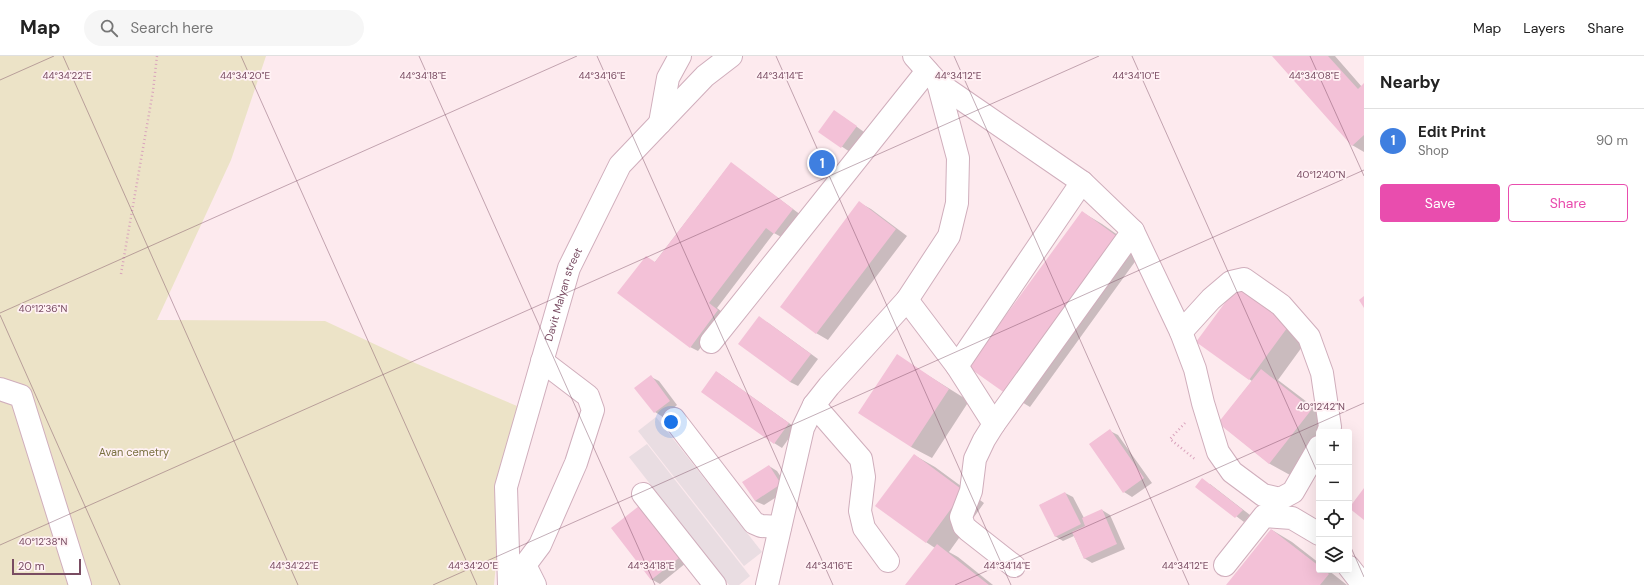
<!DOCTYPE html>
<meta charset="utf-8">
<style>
body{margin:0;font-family:"DM Sans",sans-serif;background:#f6f6f6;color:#222}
.controls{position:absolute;right:12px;bottom:12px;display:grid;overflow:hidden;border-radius:4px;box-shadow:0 4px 16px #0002}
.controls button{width:36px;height:36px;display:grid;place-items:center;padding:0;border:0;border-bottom:1px solid #e0e0e0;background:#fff;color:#222;font:20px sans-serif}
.scale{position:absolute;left:12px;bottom:10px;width:69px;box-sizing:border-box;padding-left:4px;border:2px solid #794c62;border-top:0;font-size:11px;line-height:14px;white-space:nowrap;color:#794c62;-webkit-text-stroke:3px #fff1f4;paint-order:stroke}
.you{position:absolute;left:671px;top:366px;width:14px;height:14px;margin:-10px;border:3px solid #fff;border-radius:50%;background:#1a73e8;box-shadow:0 0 0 6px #1a73e833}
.badge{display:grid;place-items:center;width:26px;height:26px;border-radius:50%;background:#e94dae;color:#fff;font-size:13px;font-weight:700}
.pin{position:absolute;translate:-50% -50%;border:2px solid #fff;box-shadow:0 1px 4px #0006}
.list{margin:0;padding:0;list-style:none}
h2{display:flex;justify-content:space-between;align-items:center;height:52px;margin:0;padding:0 16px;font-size:17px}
h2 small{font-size:13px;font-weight:400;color:#767676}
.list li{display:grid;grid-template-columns:26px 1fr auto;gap:12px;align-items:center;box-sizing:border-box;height:64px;padding:0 16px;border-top:1px solid #e0e0e0}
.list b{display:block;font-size:15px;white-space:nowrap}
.list p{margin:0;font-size:13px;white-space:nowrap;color:#767676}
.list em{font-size:13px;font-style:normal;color:#767676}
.actions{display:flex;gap:8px;padding:12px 16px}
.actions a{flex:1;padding:9px 0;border:1px solid #e94dae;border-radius:4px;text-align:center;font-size:14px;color:#e94dae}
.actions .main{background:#e94dae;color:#fff}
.icon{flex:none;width:22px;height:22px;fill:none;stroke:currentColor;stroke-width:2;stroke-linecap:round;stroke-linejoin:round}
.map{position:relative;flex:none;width:1364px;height:529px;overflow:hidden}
header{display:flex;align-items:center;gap:24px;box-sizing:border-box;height:56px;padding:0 20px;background:#fff;border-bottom:1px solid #e0e0e0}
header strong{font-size:19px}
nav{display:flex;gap:22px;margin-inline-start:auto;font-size:14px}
.search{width:280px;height:36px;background:#f6f6f6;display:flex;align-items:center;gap:10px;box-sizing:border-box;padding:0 14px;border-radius:22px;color:#767676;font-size:15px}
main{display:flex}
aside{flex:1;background:#fff}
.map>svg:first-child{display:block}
</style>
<header>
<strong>Map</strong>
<div class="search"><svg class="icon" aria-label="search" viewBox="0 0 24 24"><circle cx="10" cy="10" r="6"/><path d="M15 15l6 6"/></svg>Search here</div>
<nav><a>Map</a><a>Layers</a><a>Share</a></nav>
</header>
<main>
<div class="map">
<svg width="1364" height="529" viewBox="0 0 1364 529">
<rect width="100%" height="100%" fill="#fdeaee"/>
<path fill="#e9dde2" d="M656,361L762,496L744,510L638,375Z
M647,388L750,520L739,529H729L629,401Z"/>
<path fill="#ece3c7" d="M0,0H266L231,104L157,264L325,265L415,307L517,350L506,402L494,529H0Z"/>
<path fill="#0003" d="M1273,0H1335L1362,31L1364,29V96L1352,89Z
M842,60L864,76L850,96L820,76Z
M731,107L801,159L783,182L774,177L717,252L726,259L698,295L690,291L655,206Z
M860,147L871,153L907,180L828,284L816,277Z
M1082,156L1102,168L1142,196L1030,351L1010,339Z
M1238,230L1310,280L1278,324L1332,365L1290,419L1270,408L1219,367L1252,325L1249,323Z
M767,266L818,303L798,330L790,326Z
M897,300L969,345L932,402L911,391Z
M717,316L796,372L782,392L774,387Z
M651,321L659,325L677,349L663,361L655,356Z
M1110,375L1118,379L1152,427L1132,441L1124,436Z
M914,399L935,411L984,447L949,496L958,501L993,529H906L935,492L926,486Z
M769,410L777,415L789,433L764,449L755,445Z
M1210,428L1250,459L1244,466L1197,431Z
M1065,437L1073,441L1084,462L1102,454L1110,459L1125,493L1092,507L1084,502L1074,480L1063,485L1055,480L1040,449Z
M639,451L686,507L660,528L651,523Z
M1272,474L1292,486L1319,507V514H1328L1347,529H1228Z"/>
<path fill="#f3c1d7" d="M1272,0H1328L1358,33L1364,27V79L1352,90Z
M834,54L857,70L841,92L818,76Z
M731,106L793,153L774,178L766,172L709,247L718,254L690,292L617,237L646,200L655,206Z
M859,145L896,173L816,278L780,251Z
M1082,155L1122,184L1009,340L968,311Z
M1238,229L1290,268L1249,324L1196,286Z
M1364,240V252L1359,244Z
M759,260L811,298L790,326L738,288Z
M897,298L949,333L911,391L858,357Z
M1261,313L1312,353L1269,408L1218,367Z
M716,315L789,367L774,388L701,336Z
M651,319L670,345L654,357L634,332Z
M1110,373L1144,422L1123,437L1089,388Z
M914,398L964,435L926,487L875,450Z
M769,409L781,428L755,445L742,426Z
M1202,422L1243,454L1235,462L1195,431Z
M1364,432V464L1349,452Z
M1065,436L1081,468L1055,481L1039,449Z
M639,450L679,502L651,524L611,472Z
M1102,453L1117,488L1084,503L1072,476L1085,470L1082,462Z
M1271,473L1319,510V514H1324L1329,518L1320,529H1226Z
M937,488L989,529H905Z"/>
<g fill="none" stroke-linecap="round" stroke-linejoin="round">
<defs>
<g id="minor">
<path d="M914,0L938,27L1082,126L1133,175L1181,276L1195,313L1203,347L1218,396L1232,416L1263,439L1280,443L1293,436L1319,391"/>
<path d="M660,67L668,22L680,0"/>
<path d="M907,244L957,310L994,368L984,384L975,403L971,435L961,461L964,470L968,474L1014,510"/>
<path d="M1181,276L1211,243L1231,226L1244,223L1281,249L1309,281L1322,317L1330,371L1328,376"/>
<path d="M711,286L927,15"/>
<path d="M957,310L1082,126"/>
<path d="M0,333L21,340L80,529"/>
<path d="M814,349L861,403L864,421L860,455L864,472L888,505"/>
<path d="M674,363L754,467L761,470L780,471"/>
<path d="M994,368L1133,175"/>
<path d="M643,438L715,529"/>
<path d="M525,509L535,529"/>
<path d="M1225,509L1264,460L1292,462L1319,478"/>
<path d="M1349,511L1363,529"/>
<path id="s1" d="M509,529L506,431L569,212L620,109L705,20L731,0"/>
<path d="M510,529L540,489L576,407L593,354L588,340L542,305"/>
<path d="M767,529L803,372L814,349L829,330L907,244L949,180L957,147L958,102L938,27"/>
</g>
</defs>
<use href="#minor" stroke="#d0aebc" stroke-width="24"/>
<path stroke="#d9a3bc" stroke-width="2.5" stroke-dasharray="1 3" stroke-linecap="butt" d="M121,218L153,35L157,0
M1185,367L1170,383L1196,404"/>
<use href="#minor" stroke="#fff" stroke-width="22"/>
</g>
<path fill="none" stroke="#794c62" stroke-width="1" stroke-opacity="0.45" d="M63,0L298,529M241,0L477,529M419,0L655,529M597,0L833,529M776,0L1011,529M954,0L1189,529M1132,0L1319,420M1310,0L1364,120M0,24L54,0M0,257L577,0M0,259L120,529M1349,487L1364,521M0,489L1099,0M433,529L1364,114M955,529L1364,347"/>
<g text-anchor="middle" stroke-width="3.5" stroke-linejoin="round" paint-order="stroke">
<g font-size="11" fill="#794c62" stroke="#fff1f4">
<text dy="4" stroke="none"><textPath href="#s1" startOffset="299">Davit Malyan street</textPath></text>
</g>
<g font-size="11" fill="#797140" stroke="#fff1f4">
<text x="134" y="400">Avan cemetry</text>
</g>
</g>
<g font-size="10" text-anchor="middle" fill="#794c62" stroke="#fff1f4" stroke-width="3.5" stroke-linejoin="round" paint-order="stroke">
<text x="67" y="23">44°34'22"E</text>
<text x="245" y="23">44°34'20"E</text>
<text x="423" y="23">44°34'18"E</text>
<text x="602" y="23">44°34'16"E</text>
<text x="780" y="23">44°34'14"E</text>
<text x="958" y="23">44°34'12"E</text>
<text x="1136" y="23">44°34'10"E</text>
<text x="1314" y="23">44°34'08"E</text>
<text x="1321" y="122">40°12'40"N</text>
<text x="43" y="256">40°12'36"N</text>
<text x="1321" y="354">40°12'42"N</text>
<text x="43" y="489">40°12'38"N</text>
<text x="294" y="513">44°34'22"E</text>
<text x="473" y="513">44°34'20"E</text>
<text x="651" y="513">44°34'18"E</text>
<text x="829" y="513">44°34'16"E</text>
<text x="1007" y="513">44°34'14"E</text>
<text x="1185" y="513">44°34'12"E</text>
</g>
</svg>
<div class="controls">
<button>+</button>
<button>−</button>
<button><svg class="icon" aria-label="locate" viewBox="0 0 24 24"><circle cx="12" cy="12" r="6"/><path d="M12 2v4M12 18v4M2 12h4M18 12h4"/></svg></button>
<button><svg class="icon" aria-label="layers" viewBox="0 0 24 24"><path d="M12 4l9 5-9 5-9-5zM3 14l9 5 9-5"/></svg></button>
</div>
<div class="scale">20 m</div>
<div class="you"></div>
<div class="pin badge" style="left:822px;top:107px;background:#3f7fe0">1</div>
</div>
<aside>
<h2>Nearby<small></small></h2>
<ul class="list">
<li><span class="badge" style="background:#3f7fe0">1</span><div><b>Edit Print</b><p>Shop</p></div><em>90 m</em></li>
</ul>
<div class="actions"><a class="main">Save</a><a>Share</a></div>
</aside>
</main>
